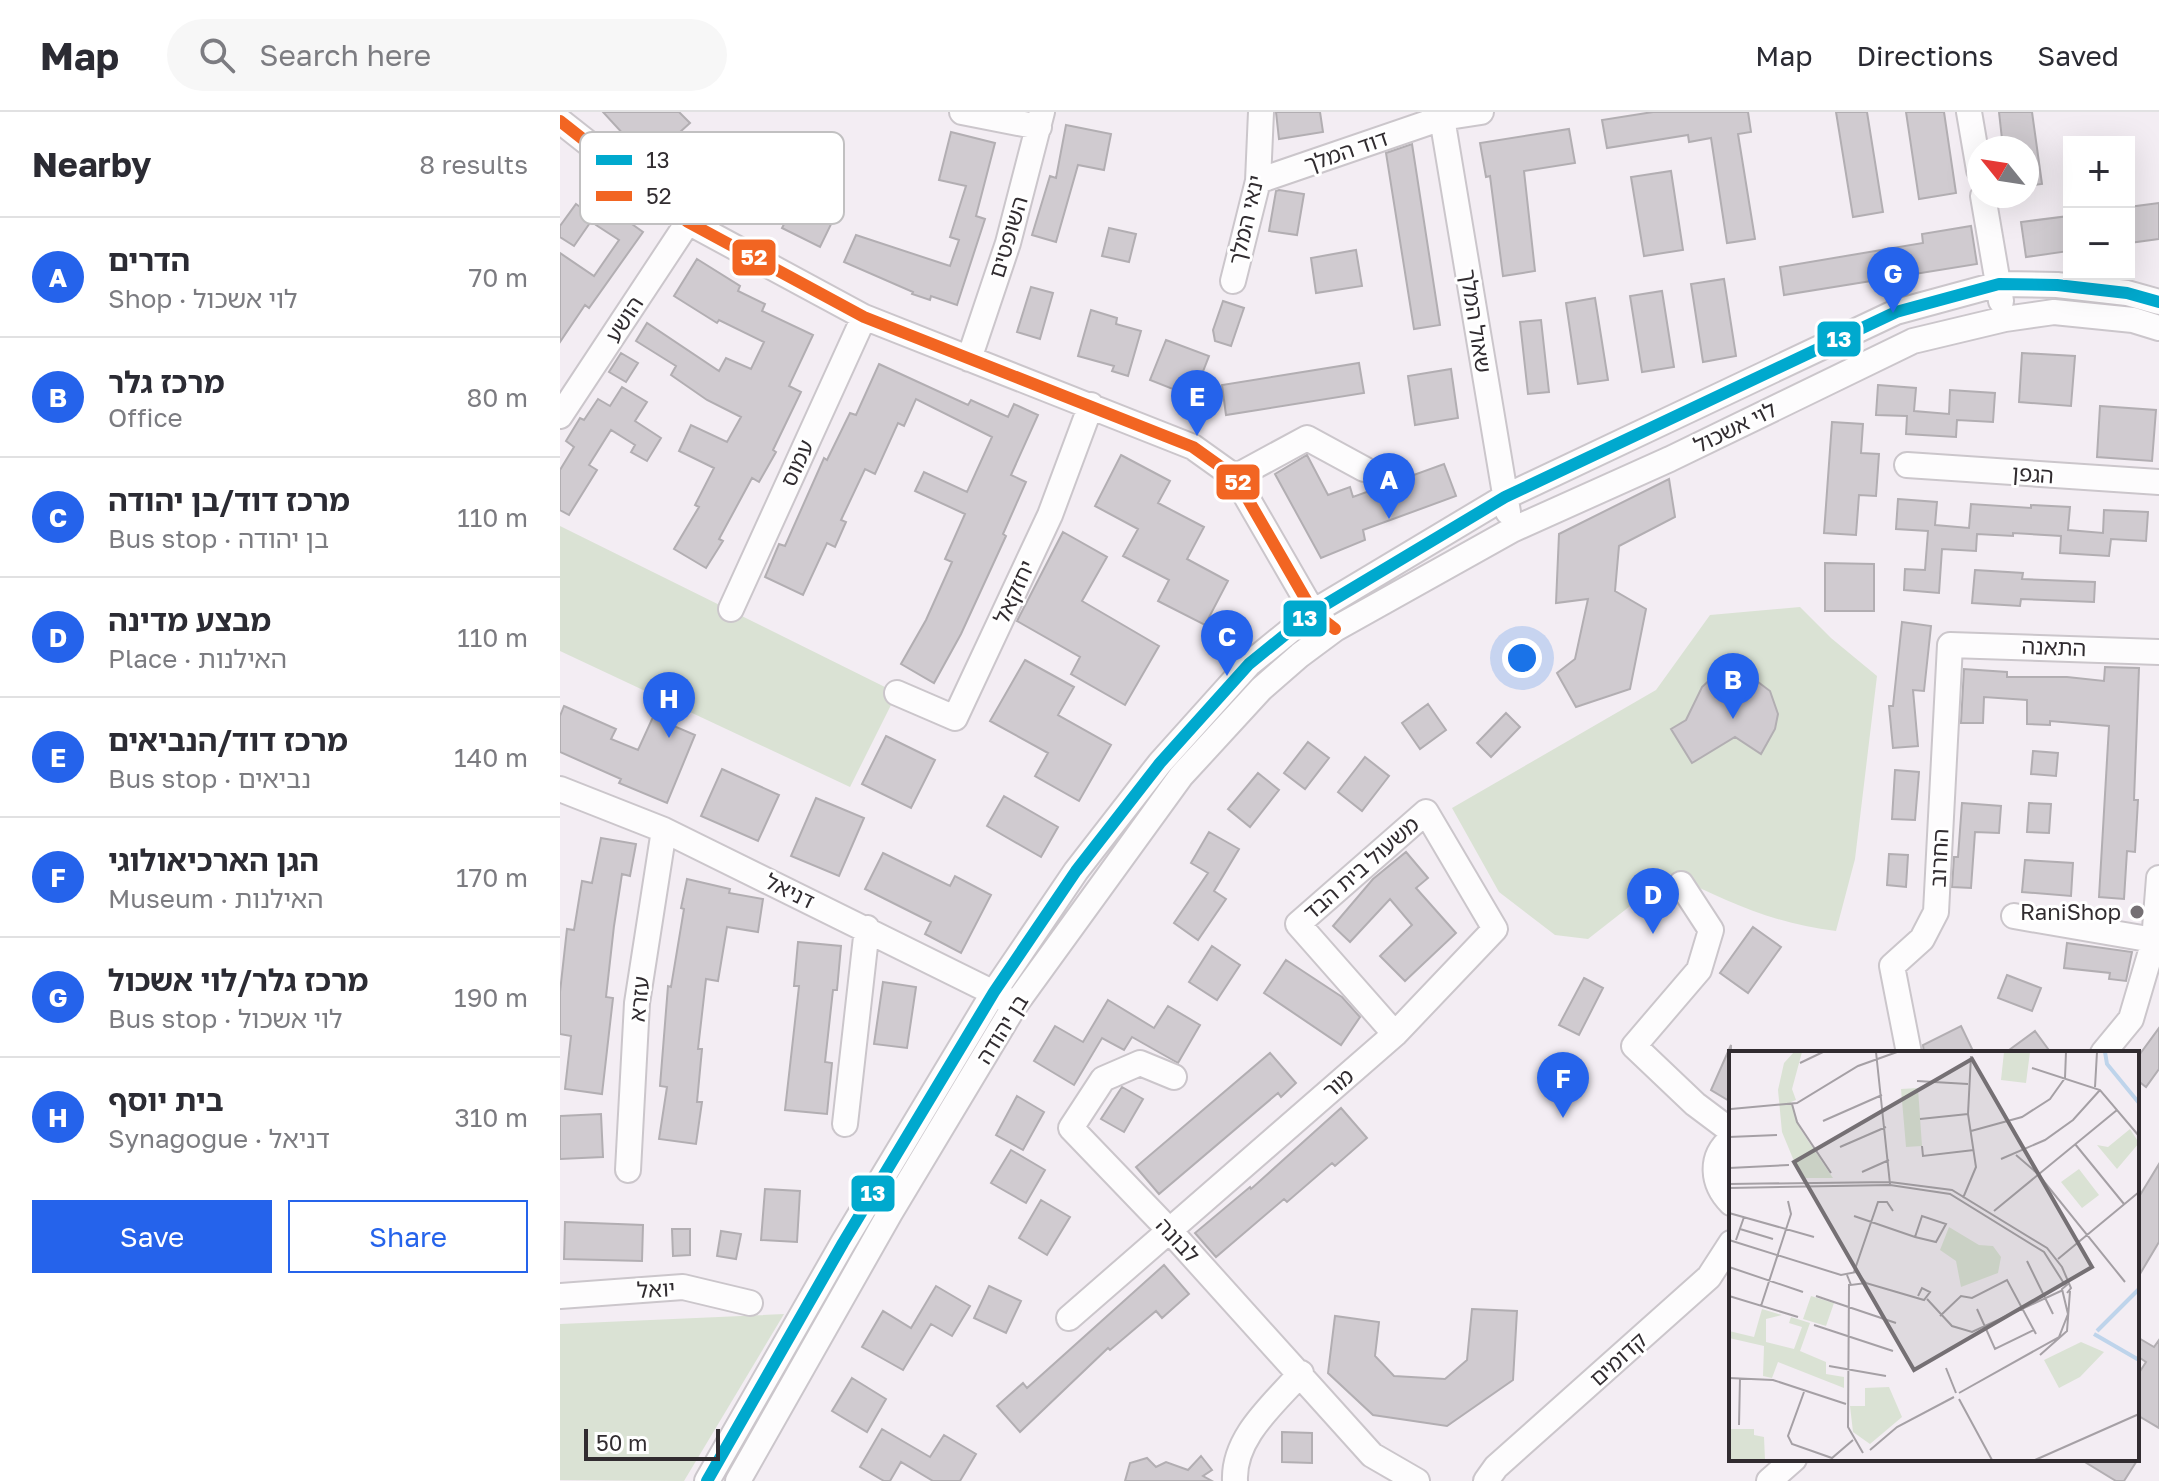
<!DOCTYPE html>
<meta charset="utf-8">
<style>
body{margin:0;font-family:"Golos Text","Noto Sans Hebrew",sans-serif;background:#f7f7f7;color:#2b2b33}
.controls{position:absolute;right:24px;top:24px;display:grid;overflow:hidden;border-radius:0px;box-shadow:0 8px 32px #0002}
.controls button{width:72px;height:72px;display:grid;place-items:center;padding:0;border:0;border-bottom:2px solid #e1e1e2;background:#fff;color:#2b2b33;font:40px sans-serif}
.compass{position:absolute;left:1407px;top:24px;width:72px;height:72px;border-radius:50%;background:#fff;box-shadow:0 8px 32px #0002;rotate:300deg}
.scale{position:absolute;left:24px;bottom:20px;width:136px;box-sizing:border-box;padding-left:8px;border:4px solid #312c30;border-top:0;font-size:22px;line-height:28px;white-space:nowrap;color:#312c30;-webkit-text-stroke:6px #fff;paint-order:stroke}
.you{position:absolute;left:962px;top:546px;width:28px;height:28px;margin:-20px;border:6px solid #fff;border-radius:50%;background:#1a73e8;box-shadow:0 0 0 12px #1a73e833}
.badge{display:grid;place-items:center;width:52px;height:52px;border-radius:50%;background:#2563eb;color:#fff;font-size:26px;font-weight:700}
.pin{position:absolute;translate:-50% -66px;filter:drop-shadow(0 2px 4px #0008)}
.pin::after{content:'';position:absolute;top:42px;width:28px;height:24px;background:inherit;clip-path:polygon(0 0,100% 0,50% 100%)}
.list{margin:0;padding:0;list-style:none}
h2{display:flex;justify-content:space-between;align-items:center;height:104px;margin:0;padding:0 32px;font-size:34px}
h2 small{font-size:26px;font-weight:400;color:#7c7c81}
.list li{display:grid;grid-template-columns:52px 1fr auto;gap:24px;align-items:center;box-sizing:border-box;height:120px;padding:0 32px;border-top:2px solid #e1e1e2}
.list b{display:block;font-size:30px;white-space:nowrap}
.list p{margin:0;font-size:26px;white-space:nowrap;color:#7c7c81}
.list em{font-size:26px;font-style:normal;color:#7c7c81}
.actions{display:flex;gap:16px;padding:24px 32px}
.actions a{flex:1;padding:18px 0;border:2px solid #2563eb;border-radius:0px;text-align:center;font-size:28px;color:#2563eb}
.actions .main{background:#2563eb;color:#fff}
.icon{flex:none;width:44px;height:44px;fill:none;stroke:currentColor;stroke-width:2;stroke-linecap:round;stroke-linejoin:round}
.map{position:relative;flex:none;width:1599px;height:1369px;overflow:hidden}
header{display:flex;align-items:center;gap:48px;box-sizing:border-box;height:112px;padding:0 40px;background:#fff;border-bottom:2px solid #e1e1e2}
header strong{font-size:38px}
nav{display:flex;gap:44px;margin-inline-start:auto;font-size:28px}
.search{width:560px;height:72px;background:#f7f7f7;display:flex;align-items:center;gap:20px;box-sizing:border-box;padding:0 28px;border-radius:44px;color:#7c7c81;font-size:30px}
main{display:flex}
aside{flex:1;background:#fff}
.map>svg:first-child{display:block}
</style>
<header>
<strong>Map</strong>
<div class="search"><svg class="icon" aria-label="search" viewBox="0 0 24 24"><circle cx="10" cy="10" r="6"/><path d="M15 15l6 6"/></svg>Search here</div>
<nav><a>Map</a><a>Directions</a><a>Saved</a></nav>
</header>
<main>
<aside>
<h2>Nearby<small>8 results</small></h2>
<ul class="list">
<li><span class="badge">A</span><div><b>הדרים</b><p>Shop · לוי אשכול</p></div><em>70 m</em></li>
<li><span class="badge">B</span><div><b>מרכז גלר</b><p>Office</p></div><em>80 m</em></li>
<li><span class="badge">C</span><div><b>מרכז דוד/בן יהודה</b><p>Bus stop · בן יהודה</p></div><em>110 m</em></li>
<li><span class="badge">D</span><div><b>מבצע מדינה</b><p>Place · האילנות</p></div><em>110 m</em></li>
<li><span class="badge">E</span><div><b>מרכז דוד/הנביאים</b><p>Bus stop · נביאים</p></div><em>140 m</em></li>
<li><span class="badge">F</span><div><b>הגן הארכיאולוגי</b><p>Museum · האילנות</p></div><em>170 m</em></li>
<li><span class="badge">G</span><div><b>מרכז גלר/לוי אשכול</b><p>Bus stop · לוי אשכול</p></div><em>190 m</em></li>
<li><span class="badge">H</span><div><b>בית יוסף</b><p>Synagogue · דניאל</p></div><em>310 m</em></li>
</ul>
<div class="actions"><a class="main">Save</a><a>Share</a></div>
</aside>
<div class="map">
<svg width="1599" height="1369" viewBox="0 0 1599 1369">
<rect width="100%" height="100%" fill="#f3edf3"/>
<path fill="#dae2d4" d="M0,414L337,581L290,675L0,539Z
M1240,495L1271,526L1317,564L1295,747L1276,819C1212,811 1168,790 1111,762L1028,827L995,823L939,780L892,696L1096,578L1150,503Z
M224,1202L124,1369L0,1368V1212Z"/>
<path fill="#d0cbd0" stroke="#b2aeb2" stroke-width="2" d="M43,0H119L130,11L88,49Z
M716,0H760L763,20L719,27Z
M1093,0H1188L1191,20L1178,22L1195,127L1167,131L1151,26L1129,30L1128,23L1047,36L1042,8Z
M1276,0H1307L1323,100L1293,105Z
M1346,0H1384L1396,81L1359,87Z
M1439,0H1472L1482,72L1467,74V36H1443Z
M506,13L551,22L544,58L518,53L496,130L472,123L490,64L496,66Z
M1009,17L1015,51L964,59L975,159L943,164L930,64L926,65L920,31Z
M391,20L435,31L416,104L425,107L397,193L371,184L370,188L352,182L353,180L284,150L296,123L390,154L399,128L390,125L406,74L379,68Z
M852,32L880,213L854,217L826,41Z
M1111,59L1123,138L1084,144L1071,65Z
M719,78L744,82L737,123L709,119L716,79Z
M239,83L276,102L260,135L222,116Z
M1599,91V127L1569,131V95Z
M16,92L34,105L14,134L0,125V114Z
M48,95L83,120L29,196L25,193L0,230V141L34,164L59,128L36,113Z
M1509,104V139L1466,145L1461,110Z
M1411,114L1417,152L1224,183L1220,155L1363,131L1362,122Z
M549,116L576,122L569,150L542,144Z
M796,138L802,174L756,181L751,146Z
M137,147L180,174L178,179L205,192L202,199L253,223L229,274L241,280L213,338L216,340L199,370L192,366L159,427L163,429L146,456L114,437L139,395L135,393L154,356L119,339L131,313L167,330L181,305L147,288L111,263L116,254L76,229L87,211L159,259L166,246L191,257L204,230L159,208L157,211L114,184Z
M1164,167L1176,244L1143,250L1131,172Z
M471,175L493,181L480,227L457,220Z
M1102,179L1114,255L1082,260L1070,184Z
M1035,186L1048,268L1018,272L1006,191Z
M663,189L684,196L671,234L655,229L653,218Z
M531,198L557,206L556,212L581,219L568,264L552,259L554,254L518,244Z
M981,208L989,280L968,282L960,210Z
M606,228L649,244L633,285L590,268Z
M61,241L78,251L66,270L49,260Z
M1462,241L1515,244L1511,294L1459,290Z
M799,251L804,281L666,303L662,273Z
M319,252L408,293L411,288L448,305L454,292L478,303L451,363L466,370L443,422L446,424L401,522L374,571L341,552L366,508L392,450L385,447L405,402L355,379L364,360L407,380L432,325L356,287L344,314L338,311L315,362L305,357L281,408L286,410L275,435L267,431L243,483L205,465L219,432L225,434L264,346L267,348L290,301L296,303Z
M891,257L898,306L855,313L848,264Z
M1318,273L1356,276L1354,299L1389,302L1390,278L1435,281L1433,310L1397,308L1396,325L1346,322L1347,304L1316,303Z
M62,275L87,290L75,309L101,326L87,349L71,340L75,333L51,318L29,353L37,358L9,403L0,398V358L14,335L6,329L20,306L24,308L38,287L50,294Z
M1540,294L1596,298L1592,349L1537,345Z
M1272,310L1303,312L1301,341L1319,342L1316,384L1299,383L1296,423L1264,421Z
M561,343L610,369L598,391L644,415L627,447L668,469L645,513L598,489L609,468L563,444L578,417L535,394Z
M747,343L768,383L790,375L793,385L884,352L896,384L803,418L805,428L761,446L715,362Z
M1109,367L1115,405L1059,434L1055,479L1086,497L1070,577L1016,595L997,561L1015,547L1028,487L996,491L999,422Z
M1338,387L1377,390L1375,413L1409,416L1411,392L1471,396V393L1510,395L1508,418L1543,421L1544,398L1588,400L1586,429L1551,427L1549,444L1500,441L1501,424L1453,421V424L1417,422L1416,439L1382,437L1379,481L1344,478L1345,457L1365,458L1368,419L1336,417Z
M503,420L547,445L522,489L599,534L565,593L511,562L520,545L457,509Z
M1265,451L1314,452V499H1265Z
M1415,458L1463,461L1462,467L1535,470L1534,490L1461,487L1460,494L1412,491Z
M1342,510L1371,514L1364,579L1353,578L1358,634L1333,636L1329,594H1333Z
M465,548L514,575L498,603L551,633L519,689L475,664L488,641L430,609Z
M1545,555L1579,556L1574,688H1578L1575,740L1567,739L1564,787L1539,785L1549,614L1490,609V613L1467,612V588L1424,585L1423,611H1401L1404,557L1447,560V565H1507L1544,569Z
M1170,559L1190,564L1210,579L1218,602L1215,617L1201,642L1175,625L1132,651L1111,617L1126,608L1142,575L1155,563Z
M868,592L886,618L860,637L842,611Z
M4,594L56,617L51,627L78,638L93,605L135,623L107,691L59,671L61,667L0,640V604Z
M946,601L960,615L931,645L917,631Z
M326,624L375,648L351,696L302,672Z
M748,630L769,646L745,677L724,661Z
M1473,639L1498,641L1496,664L1471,662Z
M805,645L829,664L802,699L778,680Z
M162,657L219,683L198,729L141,704Z
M1335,658L1359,660L1355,708L1332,707Z
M698,661L719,678L690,715L668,697Z
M444,684L498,715L481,745L427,714Z
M256,686L304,706L279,764L231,744Z
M1402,691L1441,694L1439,721L1415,720L1411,776L1392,775L1394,745H1398Z
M1469,691L1491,692L1489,721L1467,720Z
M649,720L679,737L654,779L666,787L638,828L614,811L648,761L631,751Z
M41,726L76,732L70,764L62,762L54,814L46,885L53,886L42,982L5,977L11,924L0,922V880L7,817L14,818L22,769L32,771Z
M846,740L868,766L856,776L896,821L845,869L820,844L852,813L830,787L790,830L773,814L813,767Z
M323,741L390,774L395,764L431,783L401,841L365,822L371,810L305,777Z
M1329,742L1348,743L1346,775L1327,773Z
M1465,748L1513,751L1511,784L1462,780Z
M127,767L170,777L169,781L203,787L198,820L167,815L158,869L146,867L138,937H142L137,990H142L136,1032L99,1027L107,975L100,974L108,874L111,875L124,797L121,796Z
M1193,815L1221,835L1188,881L1160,861Z
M238,830L281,834L277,878H273L265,950L272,951L267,1002L225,998L239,874H234Z
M1507,831L1572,840L1566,869L1549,867L1550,861L1504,856Z
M652,834L680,853L657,888L629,870Z
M726,848L782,885L800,905L781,933L704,881Z
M1447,863L1481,876L1472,899L1438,886Z
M1024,866L1043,876L1019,923L999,913Z
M323,870L356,875L347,936L314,932Z
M548,888L594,916L608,894L640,913L618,951L572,925L564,938L542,926L514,973L474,949L495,914L523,930Z
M1401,914L1414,941H1364L1363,933Z
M1599,916V957L1586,975L1577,968V946Z
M1475,919L1491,941H1445Z
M1171,933V990L1151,978Z
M710,941L736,971L721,985L718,981L599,1082L576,1055Z
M562,975L583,987L564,1020L541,1007Z
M457,984L484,1000L463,1038L436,1023Z
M781,996L807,1026L775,1054L772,1051L727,1090L724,1087L656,1145L635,1121L690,1075L691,1077Z
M41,1002L43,1045L0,1047V1004Z
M451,1038L485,1058L466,1091L431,1071Z
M1599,1052V1130L1577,1167V1088Z
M205,1077L240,1079L237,1130L201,1128Z
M481,1088L510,1105L487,1143L459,1126Z
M5,1110L83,1113L82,1149L4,1147Z
M112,1117H130V1143L113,1144Z
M161,1119L181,1122L176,1147L157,1144Z
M604,1153L629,1182L602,1206L596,1199L550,1238L548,1236L460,1320L437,1294L463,1271L467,1276Z
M376,1174L410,1194L392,1224L371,1212L343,1258L302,1235L323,1199L351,1216Z
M429,1174L461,1189L446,1221L414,1206Z
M912,1197L957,1199L953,1268L887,1314L813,1303L768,1261L775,1204L819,1210L815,1244L834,1264L885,1267L907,1248Z
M1577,1225L1594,1235L1599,1228V1316L1577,1303V1264L1586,1250L1577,1244Z
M292,1266L326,1287L307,1320L272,1299Z
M322,1317L370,1345L384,1323L416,1342L400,1369H373L341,1350L330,1369H324L300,1355Z
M722,1320L752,1321V1351L722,1350Z
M641,1344L652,1358L643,1364L652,1369H565L570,1351L587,1346L596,1355L606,1350L628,1358Z
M1520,1347H1578L1564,1369H1556Z"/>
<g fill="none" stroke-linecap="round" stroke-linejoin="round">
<defs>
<path id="minor" d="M402,0L479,15
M881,0L948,400
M1409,0L1419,58
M0,9L128,110L304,205L633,335L675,365L753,500L763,508
M698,69L882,6L921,0
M1423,84L1441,189
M673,169L698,69L701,0
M409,247L448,131L482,0
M0,304L128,110
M1347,353L1599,370
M675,365L747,326L804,357
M171,497L304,205
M337,581L395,606L490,403L531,293
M0,677L104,718L446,887
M1121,772L1151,818L1139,858L1074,934L1135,992L1171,1019
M1454,804L1599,829
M1349,941L1332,854L1362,827L1376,800L1390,533L1599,540
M1543,941L1571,907L1594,829L1599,766
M614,965L580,951L543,967L511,1016L610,1119L812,1343L857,1369
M285,1012L307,816
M1171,1027C1149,1045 1152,1072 1171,1091
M68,1058L77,891L104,718
M0,1184L123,1175L190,1191
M509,1206L835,922L935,817L866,700L738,812L835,922
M147,1369L283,1131L434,880L516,759L600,651L689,552L753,500L945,385L1336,200L1439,172L1497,173L1567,181L1599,190
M178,1369L330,1101L455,893L621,664L701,577L740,543L775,517L952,418L1110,347L1353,229L1445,207L1494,200L1573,208L1599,216
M675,1369C673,1325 714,1292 741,1261
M926,1369L936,1355L1149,1165L1171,1131
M1209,1369L1234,1347"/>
</defs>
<use href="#minor" stroke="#cbc6cb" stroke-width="28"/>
<use href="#minor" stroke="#fdfcfd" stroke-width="24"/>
<defs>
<path id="bus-1" d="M147,1369L283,1131L434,880L516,759L600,651L689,552L753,500L945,385L1336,200L1439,172L1497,173L1567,181L1599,190"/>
<path id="bus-2" d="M0,9L128,110L304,205L633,335L675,365L753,500L775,517"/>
</defs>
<use href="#bus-1" stroke="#fff" stroke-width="18"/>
<use href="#bus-2" stroke="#fff" stroke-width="18"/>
<use href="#bus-1" stroke="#00a9ce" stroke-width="12"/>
<use href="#bus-2" stroke="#f26522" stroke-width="12"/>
</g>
<circle fill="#757074" stroke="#fff" stroke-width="3" cx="1577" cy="800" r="8"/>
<g text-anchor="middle" stroke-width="6" stroke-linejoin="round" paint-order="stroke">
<g font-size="22" fill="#312c30" stroke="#fff">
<text transform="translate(786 39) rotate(-19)" y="8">דוד המלך</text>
<text transform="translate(686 108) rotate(-77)" y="8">ינאי המלך</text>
<text transform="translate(448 125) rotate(-73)" y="8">השופטים</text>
<text transform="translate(64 207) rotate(-57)" y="8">הושע</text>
<text transform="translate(916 209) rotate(81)" y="8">שאול המלך</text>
<text transform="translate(1175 315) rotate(-26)" y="8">לוי אשכול</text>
<text transform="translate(237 351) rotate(-65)" y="8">עמוס</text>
<text transform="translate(1473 362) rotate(4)" y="8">הגפן</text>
<text transform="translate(454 480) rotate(-65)" y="8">יחזקאל</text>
<text transform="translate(1494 535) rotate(2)" y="8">התאנה</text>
<text transform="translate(1379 746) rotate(-87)" y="8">החרוב</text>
<text transform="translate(801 756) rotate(-41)" y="8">משעול בית הבד</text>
<text transform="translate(230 779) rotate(26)" y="8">דניאל</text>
<text transform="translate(79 887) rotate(-84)" y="8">עזרא</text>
<text transform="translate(442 917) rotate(-58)" y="8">בן יהודה</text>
<text transform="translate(778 971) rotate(-41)" y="8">מור</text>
<text transform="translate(618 1128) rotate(47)" y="8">לבונה</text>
<text transform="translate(96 1177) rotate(-3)" y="8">יואל</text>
<text transform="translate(1058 1247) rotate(-42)" y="8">קדומים</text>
</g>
<g font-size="22" fill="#312c30" stroke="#fff" text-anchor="end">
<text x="1561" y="808">RaniShop</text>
</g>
</g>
<g transform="translate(1169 939)">
<rect width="410" height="410" fill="#f3edf3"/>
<path d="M65,1H73L63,38L67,49L62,51L72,79L104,127H72L53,81L49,39L55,12ZM275,1H301L297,32L272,29ZM189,37L193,95L177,96L172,38ZM401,78L410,92L388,118L368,94L379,96ZM350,118L370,144L353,157L332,131ZM220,176L250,194L264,195L272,206L269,222L232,236L227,210L211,199ZM82,245L105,252L97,275L74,268ZM33,258L53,264L37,268V291L65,298L73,276L60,272L62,266L81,272L71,300L97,311V323L115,326V337L49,311L43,327L34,325L35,295L0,287V280L25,286ZM352,291L375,301L351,326L330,337L315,309ZM160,336L173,366L141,393L124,381L121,355H136V337ZM0,378H25V384L35,386L36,409L0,408Z" fill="#dae2d4"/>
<path fill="none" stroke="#bed4eb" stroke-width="4" d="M376,1L378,13L410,52M368,280L410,238M365,283L410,309"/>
<path fill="none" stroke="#a5a0a5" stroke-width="2" d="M147,1L161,133M71,12L94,1M303,17L371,39L410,85M188,30L239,33M366,36L368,1M0,46V76M63,53L68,71L102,122M2,58L68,52L129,15L168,1M191,68L239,63M94,70L153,44M242,80L293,66L321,48L336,27L337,1M0,86L48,84M346,93L395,153M193,95L194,105L245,99M111,96L157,76M287,104L309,123L396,231M272,108L316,89L344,69L371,39M0,117L60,114M133,121L160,109M0,133L161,131L223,139L318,197L333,216L342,237L338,242M0,137L161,134L221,143L315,201L336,234M234,147L247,116L239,63L242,5M265,160L388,59M0,162L85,186M125,165L186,186L207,191L217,173L193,165L186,186M11,178L44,188M0,189L112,224L127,221L137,232M7,189L15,166M329,208L410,141M298,210L324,263M0,216L74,241M125,221L149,151H158L164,160M118,224L122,234L137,232L195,249L201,241L193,237L189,245M120,233L119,376L134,402M0,245L69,266M87,245L167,272M198,248L223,275L243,281L334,239M32,255L62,163L59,150M248,258L266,298L305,279M211,265L232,245L243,247L278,229L307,283M85,274L164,300M311,304L338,280L341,240M100,315L157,325M217,317L227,342M0,327L44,329L117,353M75,341L59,385L63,393L103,407L124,389M230,342L330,286L339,263L333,238L339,233M230,348L263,409M10,374L11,327M141,399L168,376L225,346M306,409L410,363"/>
<path fill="#757074" fill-opacity="0.15" stroke="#757074" stroke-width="4" d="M243,8L363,216L185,319L65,111Z"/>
<rect width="410" height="410" fill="none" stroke="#312c30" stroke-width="4"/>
</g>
<rect x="20" y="20" width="264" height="92" rx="12" fill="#fff" stroke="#c1c0c1" stroke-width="2"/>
<rect x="36" y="43" width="36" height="10" fill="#00a9ce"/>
<rect x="36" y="79" width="36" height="10" fill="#f26522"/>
<g font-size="22" fill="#312c30">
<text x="86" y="56">13</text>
<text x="86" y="92">52</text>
</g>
<g stroke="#fff" stroke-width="3">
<rect x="171" y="126" width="46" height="39" rx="8" fill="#f26522"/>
<rect x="1256" y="208" width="46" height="38" rx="8" fill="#00a9ce"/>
<rect x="655" y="351" width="46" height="38" rx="8" fill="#f26522"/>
<rect x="722" y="487" width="46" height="39" rx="8" fill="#00a9ce"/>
<rect x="290" y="1062" width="46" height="39" rx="8" fill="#00a9ce"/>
</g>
<g font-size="22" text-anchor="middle" font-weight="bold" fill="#fff">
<text x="194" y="153">52</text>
<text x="1279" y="235">13</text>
<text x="678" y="378">52</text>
<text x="745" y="514">13</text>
<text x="313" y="1089">13</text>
</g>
</svg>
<div class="controls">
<button>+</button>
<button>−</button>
</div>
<svg class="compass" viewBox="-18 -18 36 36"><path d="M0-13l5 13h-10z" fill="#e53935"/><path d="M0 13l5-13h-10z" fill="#7c7c81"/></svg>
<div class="scale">50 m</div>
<div class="you"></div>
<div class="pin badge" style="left:829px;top:407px">A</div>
<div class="pin badge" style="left:1173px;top:607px">B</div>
<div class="pin badge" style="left:667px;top:564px">C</div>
<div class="pin badge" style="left:1093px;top:822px">D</div>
<div class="pin badge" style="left:637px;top:324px">E</div>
<div class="pin badge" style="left:1003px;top:1006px">F</div>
<div class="pin badge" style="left:1333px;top:201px">G</div>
<div class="pin badge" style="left:109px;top:626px">H</div>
</div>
</main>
